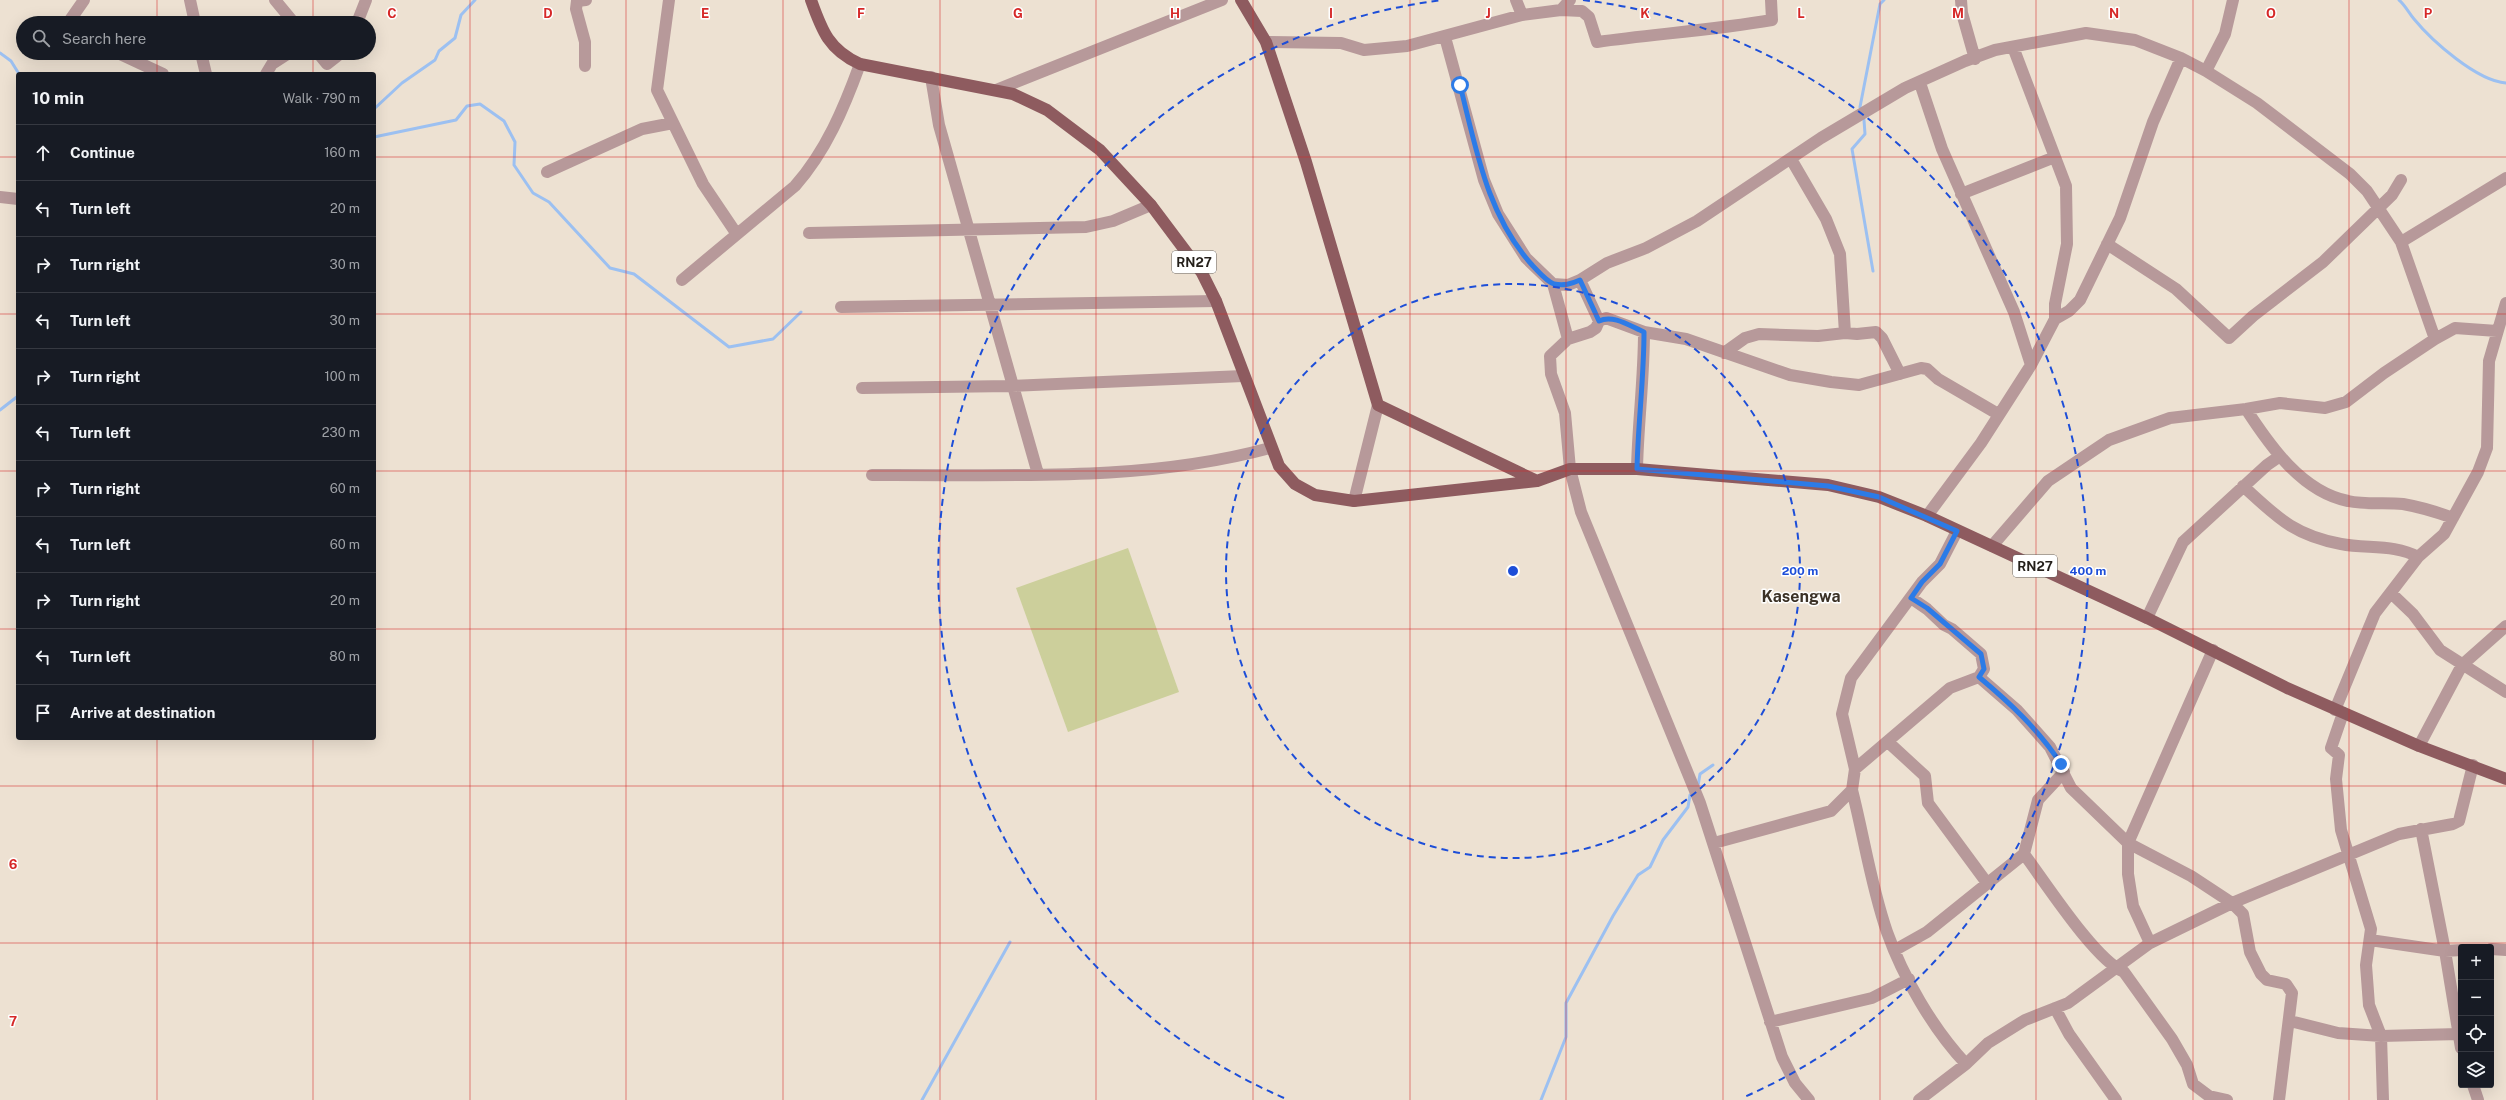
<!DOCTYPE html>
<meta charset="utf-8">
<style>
body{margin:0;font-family:"Public Sans",sans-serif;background:#20242c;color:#f1f3f6}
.controls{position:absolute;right:12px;bottom:12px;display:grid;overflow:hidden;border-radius:4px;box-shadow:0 4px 16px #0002}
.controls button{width:36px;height:36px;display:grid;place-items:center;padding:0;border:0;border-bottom:1px solid #363941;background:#171b24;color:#f1f3f6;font:20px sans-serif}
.stop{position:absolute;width:12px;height:12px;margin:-9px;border:3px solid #2c7be7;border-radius:50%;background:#fff}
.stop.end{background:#2c7be7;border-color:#fff;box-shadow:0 1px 4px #0008}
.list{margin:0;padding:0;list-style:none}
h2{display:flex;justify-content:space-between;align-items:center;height:52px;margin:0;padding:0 16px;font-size:17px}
h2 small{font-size:13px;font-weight:400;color:#9ea1a6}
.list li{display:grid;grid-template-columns:26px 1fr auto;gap:12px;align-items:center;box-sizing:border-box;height:56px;padding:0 16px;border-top:1px solid #363941}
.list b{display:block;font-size:15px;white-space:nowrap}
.list em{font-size:13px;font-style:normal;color:#9ea1a6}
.icon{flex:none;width:22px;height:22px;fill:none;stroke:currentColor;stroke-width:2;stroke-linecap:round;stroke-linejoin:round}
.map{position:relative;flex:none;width:2506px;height:1100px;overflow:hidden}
.search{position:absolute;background:#171b24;box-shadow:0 4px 16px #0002;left:16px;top:16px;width:360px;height:44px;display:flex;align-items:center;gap:10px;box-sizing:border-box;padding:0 14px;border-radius:22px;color:#9ea1a6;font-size:15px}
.panel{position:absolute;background:#171b24;box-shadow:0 4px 16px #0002;left:16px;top:72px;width:360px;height:668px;border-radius:4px}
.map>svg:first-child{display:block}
</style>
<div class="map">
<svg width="2506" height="1100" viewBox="0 0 2506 1100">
<rect width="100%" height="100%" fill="#ede1d2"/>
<path fill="#cccf9b" d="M1128,548L1179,692L1068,732L1016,588Z"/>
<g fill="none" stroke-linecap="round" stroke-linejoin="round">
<path stroke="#9cc0f1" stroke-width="3" d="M2399,0C2405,5 2409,13 2414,19C2432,41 2477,81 2506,83
M0,53L11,61L19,74
M1860,107L1880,4L1884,0
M374,109L402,83L435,60L439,51L455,38L461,15L475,0
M1864,120L1865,134L1852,149L1873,271
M374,137L456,120L467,106L480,104L504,121L515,142L514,165L533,193L549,202L610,268L634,274L729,347L773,339L801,312
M0,410L18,396
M1698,786L1700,774L1713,765
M922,1100L1010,942
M1541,1100L1566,1037V1003L1613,916L1638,875L1650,867L1663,840L1688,807L1690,795"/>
<path stroke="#b7999a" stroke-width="12" d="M190,0L195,23
M275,0L294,23
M669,0L657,90L703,184L736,233
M1516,0L1522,15
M1961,0L1962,13L1975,59
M1561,10L1582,11L1589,17L1597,42C1655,34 1714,30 1772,20L1771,0
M68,23L84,0
M357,23L366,0
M1445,37L1484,180L1498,214L1526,258L1553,284L1568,285L1580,280L1607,263L1646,248L1697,221L1821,138L1905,88L1965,61L1995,50L2086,33L2135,40L2181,58L2206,71L2257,103L2350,174L2367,191L2401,242L2435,339
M1266,42L1341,43L1364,50L1407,46L1522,15L1561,10L1570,0
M2013,47L2066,186L2067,244L2055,304V319
M118,53L163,74
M201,53L206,74
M318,53L327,64L341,53
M585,66V42L576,9L577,1L586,0
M2206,71L2225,34L2233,0
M266,74L272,64L289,53
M931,77L939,125L1038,474
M1920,83L1942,149L2014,312L2031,365
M996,90L1222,0
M1791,159L1826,219L1840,254L1845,333L1857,334L1876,332L1882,338L1900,374
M547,172L642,129L673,123
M1961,194L2055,157
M0,197L18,199
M809,233L1086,227L1113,221L1151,205
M2401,242L2506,178
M2107,244L2176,289L2229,338L2253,316L2323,262L2392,195L2401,180
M682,280L795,186C826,151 844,108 860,64
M1580,280L1599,321
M1553,284L1568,339
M841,307L1216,301
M1724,353L1745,338L1759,334L1818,336L1845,333
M862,388L1012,386L1243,376
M2246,409C2270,446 2302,492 2348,501C2366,505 2385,502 2403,504C2420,507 2437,512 2453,518
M1637,469C1638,423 1644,378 1644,332
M872,475C1004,474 1141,483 1270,448
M2243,486C2277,517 2293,535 2341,544C2367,549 2395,544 2418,557
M1354,501L1378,405
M1927,516L1981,443L2031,365L2055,319L2069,311L2080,300L2120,218L2153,122L2181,58
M1957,531L1940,564L1922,582L1851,678L1842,714L1855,769L1852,790C1864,837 1871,886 1887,932C1903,977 1933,1029 1966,1064
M1992,546L2048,481L2109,440L2170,418L2246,409L2280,403L2325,408L2346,402L2384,373L2435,339L2455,328L2497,331
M2391,593L2413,614L2440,650L2506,692
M2147,618L2183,542L2267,465L2280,456
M1979,677L2017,710L2050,747L2071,788L2128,843L2191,876L2232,903L2243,914L2250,952L2261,974L2267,980L2286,984L2292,993L2279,1100
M2335,710L2375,613L2418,557L2444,534L2478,472L2487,448L2489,361L2506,303
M2343,713L2331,748L2339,755L2336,779L2341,830L2371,929L2366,965L2369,1005L2381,1036L2383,1100
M1888,742L1925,776L1928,803L1987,883
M2419,746L2462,665L2506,626
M1855,769L1950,688L1979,677L1984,669L1981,654L1952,629L1944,625L1927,609L1911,598
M2421,829L2445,951L2461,1048
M1714,843L1831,811L1852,790
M2024,854C2045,882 2095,960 2124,972L2172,1039L2187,1065L2193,1084L2209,1096L2227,1100
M2370,940L2445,951L2461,950
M2150,943L2133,906L2128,874V843L2213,650
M2491,949L2506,950
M1895,950L1927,932L2024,854L2038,800L2064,772
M2055,1008L2069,1034L2116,1100
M2290,1021L2338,1033L2381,1036L2459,1034
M1770,1022L1872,998L1909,979
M2473,1085L2478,1100
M1809,1100L1795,1083L1782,1057L1700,803L1581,512L1570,469L1565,413L1551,374L1550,356L1568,339L1590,332L1596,328L1599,321L1606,318L1644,332L1686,339L1790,375L1831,382L1859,385L1921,368L1927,369L1938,379L1998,414
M1919,1100L1966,1064L1988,1043L2025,1020L2068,1003L2150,943L2232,903L2399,834L2453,824L2459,821L2473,765"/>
<path stroke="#8e5b5f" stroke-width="12" d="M811,0C822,31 829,50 860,64L1013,94L1047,110L1100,150L1151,205L1202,273L1216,301L1279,466L1295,484L1315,495L1354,501L1537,481L1570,469H1637L1828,485L1879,497L1927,516L2147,618L2287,688L2419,746L2506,779
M1241,0L1266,42L1306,162L1378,405L1537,481"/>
</g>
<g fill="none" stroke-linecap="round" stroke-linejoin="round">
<path stroke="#2c7be7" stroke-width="5" d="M1460,85C1476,148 1487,216 1533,266C1539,272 1546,281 1554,284C1564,286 1571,284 1580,280L1599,321C1613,314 1630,326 1644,332C1644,378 1638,423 1637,469L1828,486L1879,497L1957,531L1940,564L1922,582L1911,598L1927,608L1981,654L1984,669L1979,677C2010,703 2039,730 2061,764"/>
</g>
<path fill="none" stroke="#d62828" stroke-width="1" stroke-opacity="0.55" d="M157,0V23M313,0V23M470,0V1100M626,0V1100M783,0V1100M940,0V1100M1096,0V1100M1253,0V1100M1410,0V1100M1566,0V1100M1723,0V1100M1880,0V1100M2036,0V1100M2193,0V1100M2349,0V1100M157,53V74M313,53V74M0,157H18M374,157H2506M0,314H18M374,314H2506M0,471H18M374,471H2506M0,629H18M374,629H2506M157,738V1100M313,738V1100M0,786H2506M0,943H2506"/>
<g fill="none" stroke="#1d4ed8" stroke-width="2" stroke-dasharray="7 5">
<circle cx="1513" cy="571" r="287"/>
<path d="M1284 1098A575 575 0 0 1 1443 0M1583 0A575 575 0 0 1 1742 1098"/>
</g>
<g text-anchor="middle" stroke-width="3" stroke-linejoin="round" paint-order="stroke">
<g fill="#fff" stroke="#66625f" stroke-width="1">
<rect x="1172" y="251" width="44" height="22" rx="3"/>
<rect x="2013" y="555" width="44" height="22" rx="3"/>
</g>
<g font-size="13" font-weight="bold" fill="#241f1a">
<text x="1194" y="267">RN27</text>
<text x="2035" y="571">RN27</text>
</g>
<g font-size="16" font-weight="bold" fill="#3c3227" stroke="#fff">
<text x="1801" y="602">Kasengwa</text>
</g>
</g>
<g font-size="13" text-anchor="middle" font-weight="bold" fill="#d62828" stroke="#fff" stroke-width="3" stroke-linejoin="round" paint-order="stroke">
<text x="392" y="18">C</text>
<text x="548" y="18">D</text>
<text x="705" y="18">E</text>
<text x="861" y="18">F</text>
<text x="1018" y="18">G</text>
<text x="1175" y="18">H</text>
<text x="1331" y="18">I</text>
<text x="1488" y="18">J</text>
<text x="1645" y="18">K</text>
<text x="1801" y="18">L</text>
<text x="1958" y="18">M</text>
<text x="2114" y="18">N</text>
<text x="2271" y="18">O</text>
<text x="2428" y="18">P</text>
<text x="13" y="869">6</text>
<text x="13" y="1026">7</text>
</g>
<circle cx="1513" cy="571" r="6" fill="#1d4ed8" stroke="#fff" stroke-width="2"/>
<g font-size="12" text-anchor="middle" font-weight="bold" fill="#1d4ed8" stroke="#fff" stroke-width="3" stroke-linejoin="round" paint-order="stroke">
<text x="1800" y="575">200 m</text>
<text x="2088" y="575">400 m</text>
</g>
</svg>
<div class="controls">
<button>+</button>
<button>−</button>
<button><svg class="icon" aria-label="locate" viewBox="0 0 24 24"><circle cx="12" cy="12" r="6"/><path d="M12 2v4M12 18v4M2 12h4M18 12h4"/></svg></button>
<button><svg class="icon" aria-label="layers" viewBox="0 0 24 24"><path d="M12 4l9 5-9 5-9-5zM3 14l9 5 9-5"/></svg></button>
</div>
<div class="stop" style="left:1460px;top:85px"></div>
<div class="stop end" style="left:2061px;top:764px"></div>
<div class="search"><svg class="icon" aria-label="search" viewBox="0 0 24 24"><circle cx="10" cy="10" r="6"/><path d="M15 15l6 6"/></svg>Search here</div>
<section class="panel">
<h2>10 min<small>Walk · 790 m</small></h2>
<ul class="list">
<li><svg class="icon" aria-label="ahead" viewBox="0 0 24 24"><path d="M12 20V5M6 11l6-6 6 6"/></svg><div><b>Continue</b></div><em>160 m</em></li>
<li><svg class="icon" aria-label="left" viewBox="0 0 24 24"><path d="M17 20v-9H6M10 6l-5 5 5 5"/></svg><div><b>Turn left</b></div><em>20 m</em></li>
<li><svg class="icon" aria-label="right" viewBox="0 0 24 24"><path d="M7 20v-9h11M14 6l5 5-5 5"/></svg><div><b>Turn right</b></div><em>30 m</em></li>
<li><svg class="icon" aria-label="left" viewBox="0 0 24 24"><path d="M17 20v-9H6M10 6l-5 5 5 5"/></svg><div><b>Turn left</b></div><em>30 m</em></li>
<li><svg class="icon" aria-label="right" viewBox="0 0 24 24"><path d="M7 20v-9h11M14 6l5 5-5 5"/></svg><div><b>Turn right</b></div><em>100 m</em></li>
<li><svg class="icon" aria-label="left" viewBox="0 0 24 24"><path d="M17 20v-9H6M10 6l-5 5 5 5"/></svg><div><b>Turn left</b></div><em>230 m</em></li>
<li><svg class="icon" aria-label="right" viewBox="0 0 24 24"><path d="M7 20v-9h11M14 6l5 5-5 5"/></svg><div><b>Turn right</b></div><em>60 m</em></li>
<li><svg class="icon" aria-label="left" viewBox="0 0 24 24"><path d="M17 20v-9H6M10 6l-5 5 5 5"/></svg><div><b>Turn left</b></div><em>60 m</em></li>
<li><svg class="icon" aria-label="right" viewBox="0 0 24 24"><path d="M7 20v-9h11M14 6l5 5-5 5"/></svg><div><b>Turn right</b></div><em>20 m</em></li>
<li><svg class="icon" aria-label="left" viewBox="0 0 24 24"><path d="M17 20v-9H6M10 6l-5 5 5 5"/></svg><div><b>Turn left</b></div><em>80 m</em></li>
<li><svg class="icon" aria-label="arrive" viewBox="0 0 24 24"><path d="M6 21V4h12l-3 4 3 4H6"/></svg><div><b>Arrive at destination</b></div></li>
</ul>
</section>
</div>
